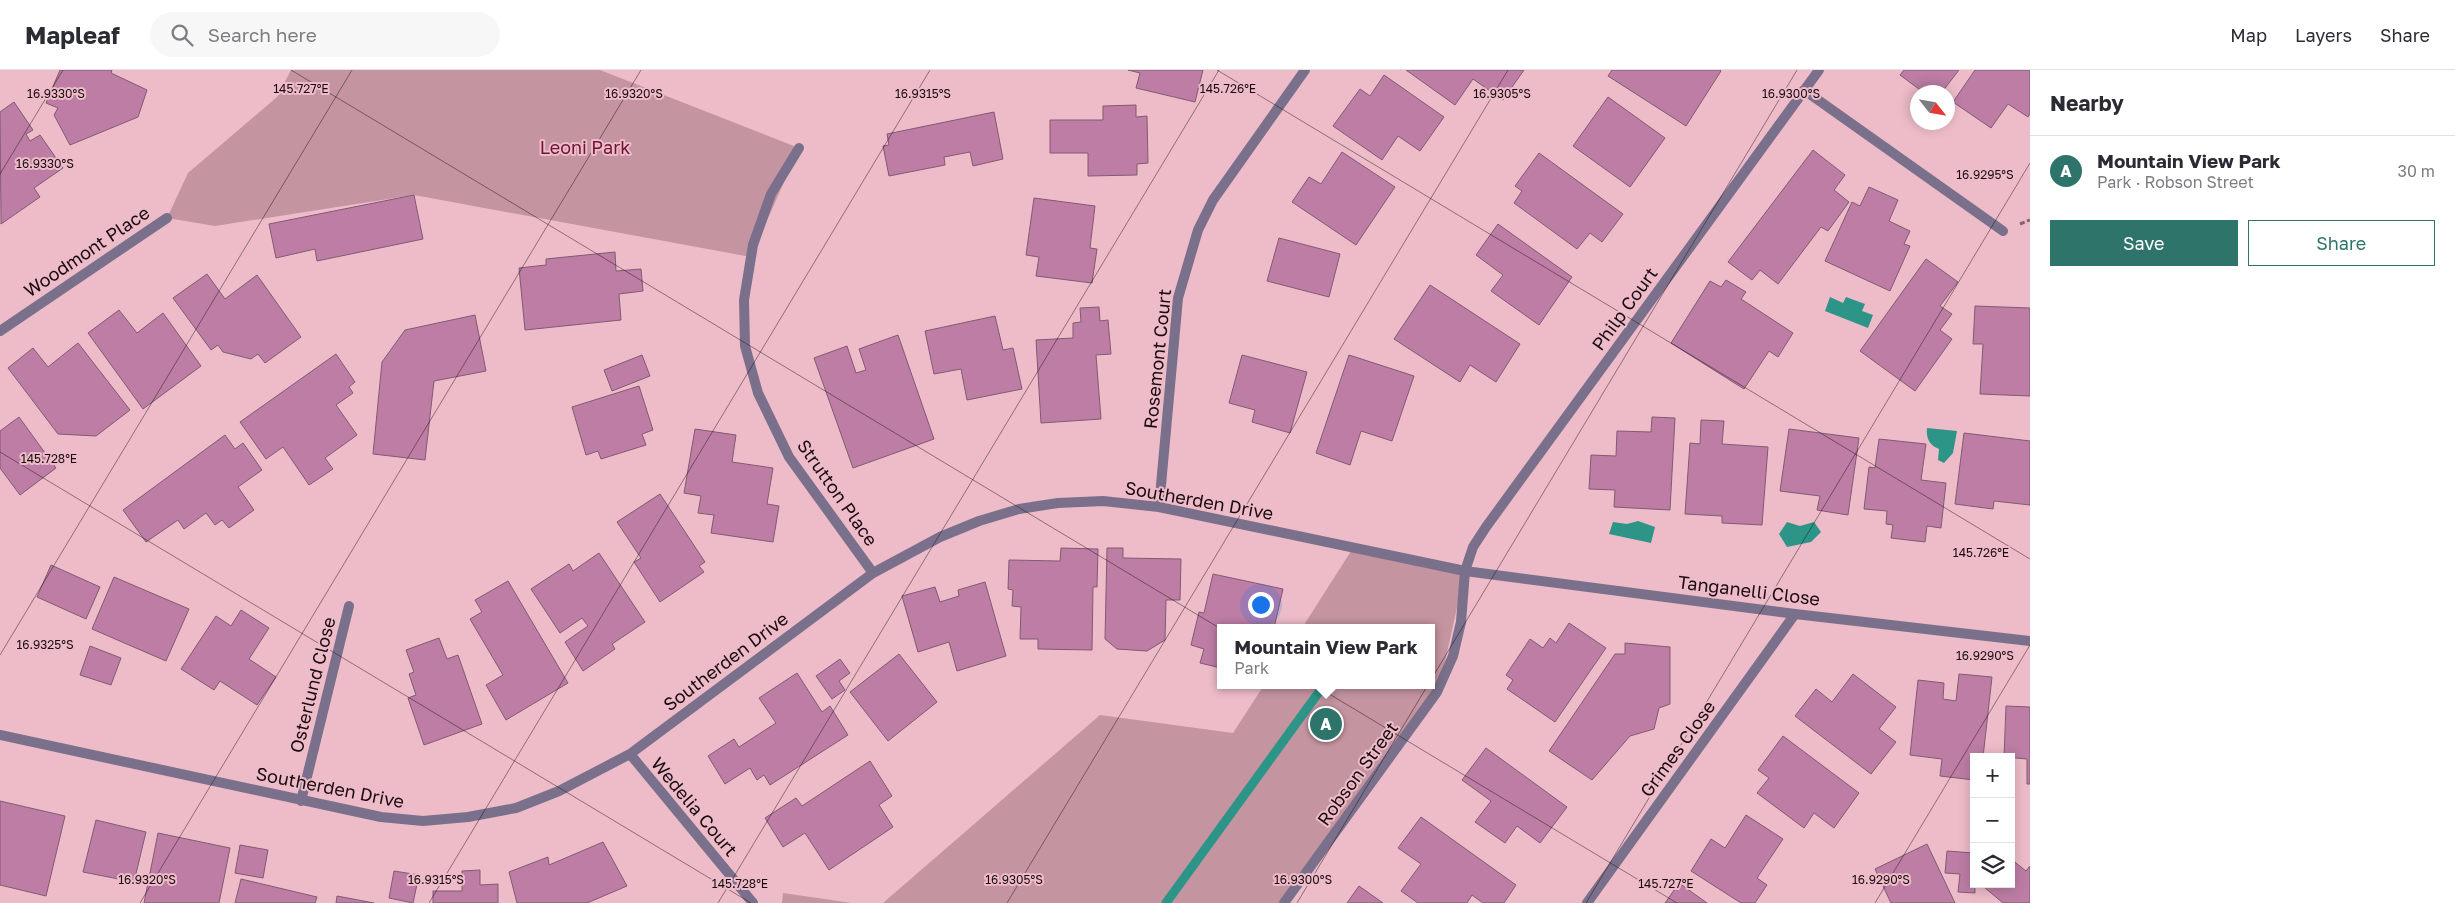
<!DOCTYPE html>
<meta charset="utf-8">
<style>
body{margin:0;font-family:"Golos Text",sans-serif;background:#f7f7f7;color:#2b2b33}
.controls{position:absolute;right:15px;bottom:15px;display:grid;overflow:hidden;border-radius:0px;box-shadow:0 2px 12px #0003}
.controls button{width:45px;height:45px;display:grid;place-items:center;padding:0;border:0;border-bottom:1px solid #e1e1e2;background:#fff;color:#2b2b33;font:25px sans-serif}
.compass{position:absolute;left:1910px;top:15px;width:45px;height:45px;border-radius:50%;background:#fff;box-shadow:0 2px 12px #0003;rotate:121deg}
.you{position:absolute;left:1260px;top:534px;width:18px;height:18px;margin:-12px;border:4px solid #fff;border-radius:50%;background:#1a73e8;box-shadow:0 0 0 8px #1a73e833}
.badge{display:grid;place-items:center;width:32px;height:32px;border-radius:50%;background:#2f746a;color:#fff;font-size:16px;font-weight:700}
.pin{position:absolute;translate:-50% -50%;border:2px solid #fff;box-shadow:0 1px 5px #0006}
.popup{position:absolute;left:1217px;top:554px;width:218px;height:65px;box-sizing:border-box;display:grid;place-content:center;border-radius:0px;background:#fff;filter:drop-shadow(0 1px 4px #0005);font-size:16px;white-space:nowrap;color:#7c7c81}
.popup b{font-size:19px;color:#2b2b33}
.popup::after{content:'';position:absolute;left:50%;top:100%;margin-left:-10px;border:10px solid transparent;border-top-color:#fff}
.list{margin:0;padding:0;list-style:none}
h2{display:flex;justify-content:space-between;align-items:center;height:65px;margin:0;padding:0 20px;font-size:21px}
h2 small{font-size:16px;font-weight:400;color:#7c7c81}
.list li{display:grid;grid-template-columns:32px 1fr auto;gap:15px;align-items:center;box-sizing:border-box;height:70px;padding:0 20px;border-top:1px solid #e1e1e2}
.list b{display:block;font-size:19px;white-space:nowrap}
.list p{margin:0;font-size:16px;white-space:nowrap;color:#7c7c81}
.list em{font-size:16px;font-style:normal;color:#7c7c81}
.actions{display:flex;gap:10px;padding:15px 20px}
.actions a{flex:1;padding:11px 0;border:1px solid #2f746a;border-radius:0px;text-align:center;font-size:18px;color:#2f746a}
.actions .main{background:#2f746a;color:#fff}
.icon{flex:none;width:28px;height:28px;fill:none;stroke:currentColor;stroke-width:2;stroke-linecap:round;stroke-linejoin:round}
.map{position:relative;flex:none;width:2030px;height:833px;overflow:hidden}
header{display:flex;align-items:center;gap:30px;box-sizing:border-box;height:70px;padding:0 25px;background:#fff;border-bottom:1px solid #e1e1e2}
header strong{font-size:24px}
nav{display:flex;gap:28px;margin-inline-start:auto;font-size:18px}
.search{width:350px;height:45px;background:#f7f7f7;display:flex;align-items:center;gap:12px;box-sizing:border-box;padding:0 18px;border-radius:28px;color:#7c7c81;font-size:19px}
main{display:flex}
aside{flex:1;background:#fff}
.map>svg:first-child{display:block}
</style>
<header>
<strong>Mapleaf</strong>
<div class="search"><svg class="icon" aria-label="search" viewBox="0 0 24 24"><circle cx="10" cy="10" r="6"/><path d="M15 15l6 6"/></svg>Search here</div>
<nav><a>Map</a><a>Layers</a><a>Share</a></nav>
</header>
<main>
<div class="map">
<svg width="2030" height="833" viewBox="0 0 2030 833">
<rect width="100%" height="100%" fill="#edbcc8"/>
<path fill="#c494a0" d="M291,0H600L799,78L751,187L414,125L215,156L167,148L188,103L277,27Z
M1353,478L1465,501L1439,619L1280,833H883L1100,645L1233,663L1264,615H1431V558H1302Z
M783,823L852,833H782Z"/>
<path fill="#2d9587" d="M1830,227L1843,233L1846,227L1865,234L1862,241L1873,245L1868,258L1825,241Z
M1927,358L1957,361L1953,383L1944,393L1938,390L1939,379C1929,375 1926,368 1927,358Z
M1638,451L1655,457L1651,473L1609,464L1613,452L1627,454Z
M1787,452L1800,456L1814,452L1821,462L1811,472L1787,477L1779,464Z"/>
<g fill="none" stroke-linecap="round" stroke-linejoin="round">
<path stroke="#2d9587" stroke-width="9" d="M1166,833L1324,615"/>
</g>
<path fill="#bd7da5" stroke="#805b71" d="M60,0H112L111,3L147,20L138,47L70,75L54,45L58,38L46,33Z
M1128,0H1203L1195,32L1136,18L1140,3Z
M1406,0H1524L1503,30L1473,9L1455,35Z
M1612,0H1720L1721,1L1686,56L1608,6Z
M1904,0H1959L1942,22H1923L1900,5Z
M1975,0H2030V44L2028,47L2008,34L1991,58L1953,32Z
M1384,5L1444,47L1420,81L1398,66L1382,90L1333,56L1360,19L1370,26Z
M1608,27L1665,68L1630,117L1573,76Z
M14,32L33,60L26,64L30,71L40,65L63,98L34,118L40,127L1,154L0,42Z
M1136,35V47L1147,46L1148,93L1137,94V105L1088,106V83H1050V50H1103V36Z
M994,42L1003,89L973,96L970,82L944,87L945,95L889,106L883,76L889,75L887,64Z
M1813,80L1845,105L1834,120L1849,132L1828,161L1821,157L1778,214L1760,200L1752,210L1728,192Z
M1342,82L1395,117L1356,175L1292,132L1309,107L1321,114Z
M1539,83L1623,144L1602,172L1590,163L1577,179L1514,133L1522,121L1515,116Z
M1869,117L1898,130L1889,151L1910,161L1904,174L1910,176L1890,221L1825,191L1852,132L1860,136Z
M414,125L423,169L317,191L315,179L276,188L269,154Z
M1034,128L1095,136L1090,178L1097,179L1092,213L1036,206L1039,187L1026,185Z
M1498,154L1572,207L1539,255L1491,221L1503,205L1476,185Z
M1279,168L1340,184L1329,227L1267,211Z
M615,182L616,201L641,199L643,221L619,224L621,250L525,260L519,198L546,195V189Z
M1926,189L1958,212L1940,236L1952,244L1940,260L1952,269L1915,321L1860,281Z
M207,204L225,229L257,205L301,267L265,293L258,284L251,289L223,282L218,275L211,280L173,228Z
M1726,210L1746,222L1741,229L1793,263L1778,287L1769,281L1744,319L1671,273L1710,211L1721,217Z
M1430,215L1520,274L1496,312L1470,295L1460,312L1394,269Z
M1975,236L2030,238V326L1980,324L1983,274H1973Z
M1099,237L1100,251L1108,250L1111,284L1096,285L1101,349L1041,353L1036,270L1073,268V253L1081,252L1080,238Z
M119,240L137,263L163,243L201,296L143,339L88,263Z
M475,245L486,301L434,311L425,390L373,384L382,292L405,260Z
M995,246L1003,280L1013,278L1022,319L967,330L961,299L934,304L925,261Z
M898,265L934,369L853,398L814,288L847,276L856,303L866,300L859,279Z
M78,273L130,340L96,366L58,364L8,298L33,278L48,297Z
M336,284L355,312L349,317L353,323L336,335L357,365L325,388L333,399L309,415L283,377L266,389L240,352Z
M642,285L650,306L612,321L604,300Z
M1242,285L1307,302L1290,363L1252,352L1255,340L1229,333Z
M1349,285L1414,306L1392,371L1361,361L1350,395L1316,383Z
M639,316L653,360L642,364L646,375L601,389L598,381L586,385L572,337Z
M19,347L56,398L20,425L0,398V361Z
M1652,347L1675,348L1670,440L1614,437L1615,420L1589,419L1591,385L1616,386L1617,361L1651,362Z
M1701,350L1724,351L1722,374L1768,377L1762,455L1722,453V446L1685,444L1690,373L1700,374Z
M695,359L736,365L732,392L773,398L767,434L779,436L773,472L711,463L714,445L698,443L701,426L684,423Z
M1789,359L1859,368L1848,445L1817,440L1820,426L1780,421Z
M1964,363L2030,371V435L1994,431L1993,439L1955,434Z
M225,365L235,379L243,373L262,400L238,417L254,440L229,458L222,450L215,455L206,443L184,459L178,450L146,472L123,440Z
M1879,369L1926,374L1921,410L1946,413L1941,458L1927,456L1925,472L1891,468L1893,455L1886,454L1887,441L1864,439L1869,397L1875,398Z
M660,424L705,492L699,496L704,502L660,532L634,492L641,488L617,452Z
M1061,478L1098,479L1097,517H1093L1092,580L1038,579V569H1020L1021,537L1012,536L1013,520L1008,519L1009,490L1060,491Z
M1107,478H1123V488L1181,489L1180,530H1166L1165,570L1147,581L1117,579L1105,569Z
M599,483L645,552L612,574L615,579L583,601L565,572L588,556L582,548L560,563L531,519L569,494L573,501Z
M51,495L100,517L86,549L37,527Z
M1213,504L1283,519L1274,558H1221V598L1200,593L1204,579L1191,575L1199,542L1204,543Z
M114,507L189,539L166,591L92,559Z
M508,511L568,613L506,650L486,615L503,605L470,549L482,542L475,530Z
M985,512L1006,586L957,601L949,572L918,582L902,526L935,517L940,532L959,526L958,520Z
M241,540L269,558L249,589L276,607L257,635L220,611L214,620L181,599L216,546L231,556Z
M1569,553L1606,578L1555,652L1507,619L1513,610L1506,605L1530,569L1543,578L1550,568L1556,573Z
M439,568L447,589L458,585L482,654L424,675L408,628L416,625L409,604L414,602L406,580Z
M1625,573L1670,577V634L1659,638L1654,659L1630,666L1592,710L1549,681L1615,584H1625Z
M90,576L121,588L111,615L80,605Z
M899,584L937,632L888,671L850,622Z
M840,589L850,603L839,611L845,620L832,629L816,606Z
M797,603L822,642L830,636L848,665L770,715L764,705L757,710L750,698L725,714L708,686L734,669L739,677L776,653L759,628Z
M1853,604L1896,637L1879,659L1896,672L1871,704L1795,646L1816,619L1832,632Z
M1959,604L1992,607L1983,687H1974V710L1940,706L1942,689L1910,685L1918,610L1944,613L1943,629L1956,631Z
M2006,636L2030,637V714H2027V689L2004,687Z
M1783,666L1859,723L1834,758L1814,743L1804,758L1757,723L1769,708L1758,700Z
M1486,678L1567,737L1540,773L1517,756L1505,773L1475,752L1491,731L1462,710Z
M870,691L892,726L879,735L893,757L829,800L805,763L783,777L765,748L796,728L802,736Z
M0,731L65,746L46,826L0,815Z
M1746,745L1783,769L1757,808L1767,815L1755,833H1741L1691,801L1711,769L1725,778Z
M1421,747L1516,815L1504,833H1483L1472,825L1467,833H1418L1401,821L1421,794L1398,778Z
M96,750L146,762L134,812L83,802Z
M158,763L230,778L219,833H144Z
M603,772L627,816L587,833H517L509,802L548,787L549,795Z
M1927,774L1955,833H1891L1875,799Z
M240,775L268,780L263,808L235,803Z
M1947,781L1974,783L1975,823L1958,822L1960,804L1945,803Z
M2011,789L2026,801L2030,796V833H2003L1984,817L1986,814H2011Z
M480,800V815L498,814V833H433V821H462V801Z
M394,801L419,805L413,833L389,828Z
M241,809L317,827L315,833H235Z
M1679,813L1707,833H1665Z
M1359,816L1383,833H1347Z
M337,826L374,833H336Z"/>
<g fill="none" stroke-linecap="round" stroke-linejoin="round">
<path stroke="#85646d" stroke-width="3" stroke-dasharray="5 2.5" stroke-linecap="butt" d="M2020,154L2030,150"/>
<path stroke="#7a708b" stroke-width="10" d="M1804,20L2003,161
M799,78L771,124L753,175L744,230L745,276L758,323L789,387L873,503
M0,261L167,148
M1159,437L1178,228L1198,160L1213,130L1305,0
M0,665L381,747L423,751L468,747L516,738L559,721L630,684L873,503L940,467L979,451L1019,439L1058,433L1103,431L1159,437L1465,501L1795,544L2030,571
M630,684L753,833
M301,731L349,536
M1284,833L1437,622L1453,586L1461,552L1465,501L1473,477L1486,457L1819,0
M1587,833L1795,544"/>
</g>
<path fill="none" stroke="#1b0b10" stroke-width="1" stroke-opacity="0.45" d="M291,0L1677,833M1217,0L2030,489M0,104L63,0M0,382L751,833M0,585L352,0M140,833L641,0M429,833L930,0M718,833L1219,0M1007,833L1508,0M1297,833L1797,0M1586,833L2030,93M1875,833L2030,575"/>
<g text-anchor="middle" stroke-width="4" stroke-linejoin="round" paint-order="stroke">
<g font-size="18" fill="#6d1337" stroke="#edbcc8">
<text x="585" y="84">Leoni Park</text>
</g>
<g font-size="18" fill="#1b0b10" stroke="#edbcc8">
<text transform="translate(87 182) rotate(-34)" y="6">Woodmont Place</text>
<text transform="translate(1625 239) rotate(-54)" y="6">Philp Court</text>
<text transform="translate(1158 289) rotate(-84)" y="6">Rosemont Court</text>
<text transform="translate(837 423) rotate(55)" y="6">Strutton Place</text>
<text transform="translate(1199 431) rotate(10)" y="6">Southerden Drive</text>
<text transform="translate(1749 521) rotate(7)" y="6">Tanganelli Close</text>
<text transform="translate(726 592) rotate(-37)" y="6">Southerden Drive</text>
<text transform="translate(313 615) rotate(-76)" y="6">Osterlund Close</text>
<text transform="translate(1678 679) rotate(-54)" y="6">Grimes Close</text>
<text transform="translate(1358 704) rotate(-54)" y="6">Robson Street</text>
<text transform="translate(330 718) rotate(11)" y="6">Southerden Drive</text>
<text transform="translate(694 737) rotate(50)" y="6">Wedelia Court</text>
</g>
</g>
<g font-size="12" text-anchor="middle" fill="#1b0b10" stroke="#edbcc8" stroke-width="4" stroke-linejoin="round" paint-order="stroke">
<text x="1228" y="23">145.726°E</text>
<text x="301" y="23">145.727°E</text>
<text x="56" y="28">16.9330°S</text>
<text x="634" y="28">16.9320°S</text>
<text x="923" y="28">16.9315°S</text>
<text x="1502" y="28">16.9305°S</text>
<text x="1791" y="28">16.9300°S</text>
<text x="45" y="98">16.9330°S</text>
<text x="1985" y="109">16.9295°S</text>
<text x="49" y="393">145.728°E</text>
<text x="1981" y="487">145.726°E</text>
<text x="45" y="579">16.9325°S</text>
<text x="1985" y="590">16.9290°S</text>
<text x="147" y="814">16.9320°S</text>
<text x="436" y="814">16.9315°S</text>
<text x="1014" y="814">16.9305°S</text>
<text x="1303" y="814">16.9300°S</text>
<text x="1881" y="814">16.9290°S</text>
<text x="740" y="818">145.728°E</text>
<text x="1666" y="818">145.727°E</text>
</g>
</svg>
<div class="controls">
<button>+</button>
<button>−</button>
<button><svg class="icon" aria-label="layers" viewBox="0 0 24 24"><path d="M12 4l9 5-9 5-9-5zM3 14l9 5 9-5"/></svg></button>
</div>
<svg class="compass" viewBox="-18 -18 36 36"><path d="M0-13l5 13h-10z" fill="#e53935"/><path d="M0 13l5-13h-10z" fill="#7c7c81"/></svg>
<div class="you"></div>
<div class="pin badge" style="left:1326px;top:654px">A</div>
<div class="popup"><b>Mountain View Park</b>Park</div>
</div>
<aside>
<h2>Nearby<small></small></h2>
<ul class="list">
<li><span class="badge">A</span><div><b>Mountain View Park</b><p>Park · Robson Street</p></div><em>30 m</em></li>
</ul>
<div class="actions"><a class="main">Save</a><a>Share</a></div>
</aside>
</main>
